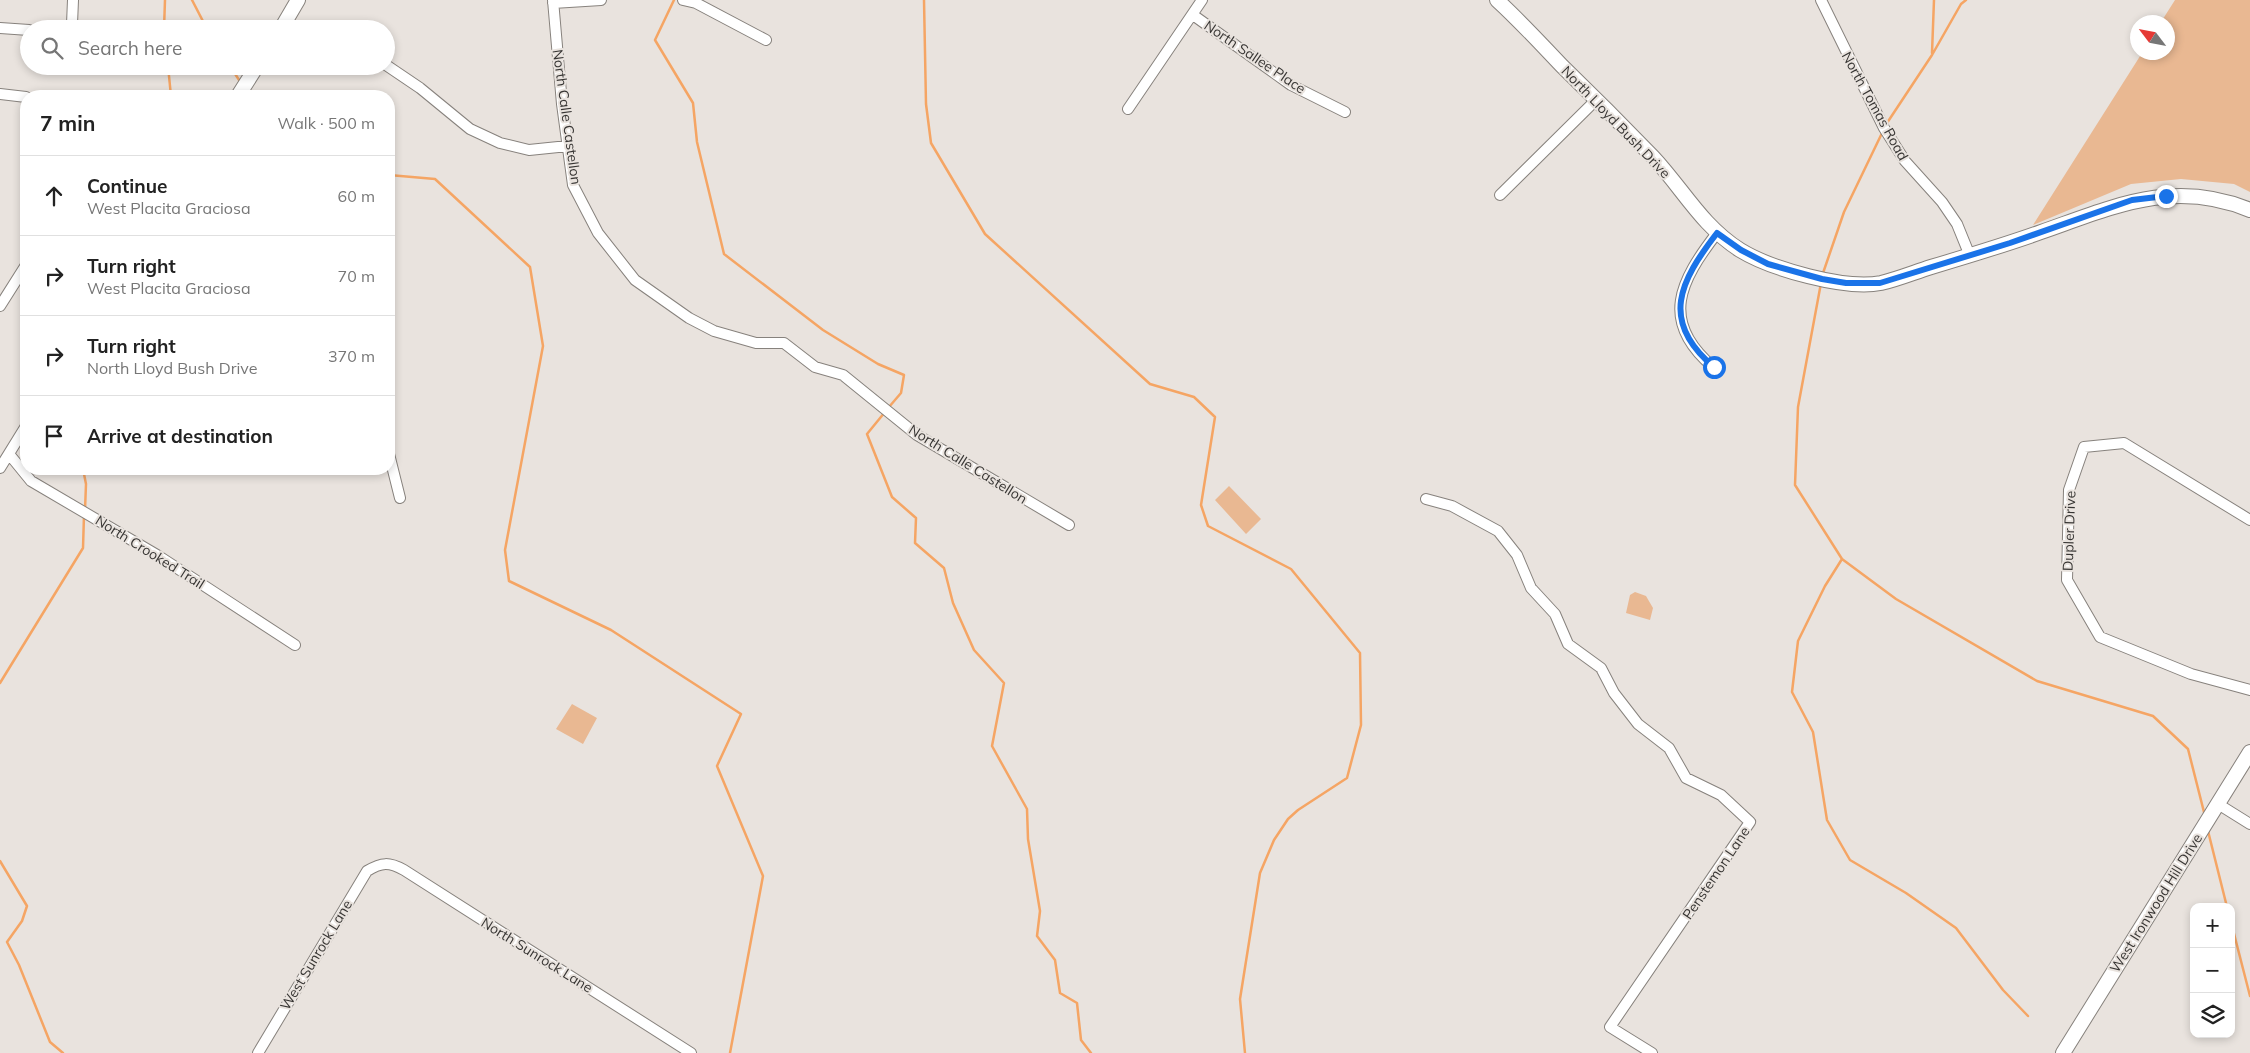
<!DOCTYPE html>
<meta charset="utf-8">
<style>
body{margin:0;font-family:Mulish,sans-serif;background:#f6f6f6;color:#222}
.controls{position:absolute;right:15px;bottom:15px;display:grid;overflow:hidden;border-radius:10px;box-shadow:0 2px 8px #0003}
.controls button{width:45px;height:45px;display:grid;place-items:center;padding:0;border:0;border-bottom:1px solid #e0e0e0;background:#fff;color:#222;font:25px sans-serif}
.compass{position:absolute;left:2130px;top:15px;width:45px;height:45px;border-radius:50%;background:#fff;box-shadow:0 2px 8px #0003;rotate:302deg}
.stop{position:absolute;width:15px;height:15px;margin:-11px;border:4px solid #1a73e8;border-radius:50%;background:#fff}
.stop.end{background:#1a73e8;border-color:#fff;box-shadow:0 1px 5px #0008}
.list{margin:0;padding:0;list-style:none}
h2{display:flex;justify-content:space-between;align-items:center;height:65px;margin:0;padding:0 20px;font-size:21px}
h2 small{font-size:16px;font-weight:400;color:#767676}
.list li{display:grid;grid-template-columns:32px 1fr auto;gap:15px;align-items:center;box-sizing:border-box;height:80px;padding:0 20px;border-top:1px solid #e0e0e0}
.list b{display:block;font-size:19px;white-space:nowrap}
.list p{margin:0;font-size:16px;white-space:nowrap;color:#767676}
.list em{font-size:16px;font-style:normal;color:#767676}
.icon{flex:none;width:28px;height:28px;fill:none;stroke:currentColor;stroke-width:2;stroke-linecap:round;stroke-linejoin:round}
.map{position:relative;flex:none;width:2250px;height:1053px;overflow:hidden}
.search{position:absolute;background:#fff;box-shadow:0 2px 8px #0003;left:20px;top:20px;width:375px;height:55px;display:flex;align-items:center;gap:12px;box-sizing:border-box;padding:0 18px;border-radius:28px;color:#767676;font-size:19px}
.panel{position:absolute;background:#fff;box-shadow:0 2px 8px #0003;left:20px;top:90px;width:375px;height:385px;border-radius:20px}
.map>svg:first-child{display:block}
</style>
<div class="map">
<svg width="2250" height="1053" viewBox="0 0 2250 1053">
<rect width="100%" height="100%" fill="#e9e3de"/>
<path fill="#e9b892" d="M2175,0H2250V192L2234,184L2181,179L2131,184L2033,225L2142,53L2168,52V22H2161Z
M1229,486L1261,519L1246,534L1215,500Z
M1635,592L1646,596L1653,608L1650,620L1626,613L1630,595Z
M572,704L597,718L583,744L556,729Z"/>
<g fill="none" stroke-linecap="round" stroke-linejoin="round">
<path stroke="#f5a564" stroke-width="2.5" d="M192,0L207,29
M674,0L655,40L693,103L697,142L724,254L823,330L878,364L904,375L901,393L889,407
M924,0L926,104L931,143L985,234L1150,384L1194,397L1215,417L1201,505L1208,526L1291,569L1360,653L1361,725L1347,778L1298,810L1288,819L1274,840L1260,873L1240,999L1245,1053
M164,29L165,0
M1932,53L1934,0
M168,66L171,96
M230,66L241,83
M1885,126L1932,55L1961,4L1966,0
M389,175L435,179L530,267L543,346L505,550L509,581L611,630L741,714L717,766L763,876L730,1053
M1822,276L1844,212L1883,131
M1821,283L1798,407L1795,485L1842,559L1896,599L2037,681L2153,716L2188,749L2205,816
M885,412L867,434L892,497L916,518L915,543L944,568L953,603L974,650L1004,683L992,746L1027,809L1028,839L1040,911L1037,936L1055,960L1060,993L1077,1003L1081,1040L1091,1053
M83,469L86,484L85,510
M1842,559L1825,586L1798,641L1792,692L1813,732L1827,820L1850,860L1906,893L1956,928L2003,990L2028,1016
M0,683L83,548L84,515
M2208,831L2227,907
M0,861L27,906L22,921L7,942L19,965L50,1042L63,1053
M2231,922L2250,996"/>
<defs>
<path id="street" d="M553,0L562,104L573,185L598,233L635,280L689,318L714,331L756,343H784L815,367L843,375L917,435L1069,525
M683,0L696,3L766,40
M1821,0L1884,128L1905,161L1942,202L1957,224L1970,256
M553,3L601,0
M1193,15L1291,85L1345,112
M0,28L29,30
M68,29L72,24L73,0
M386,65L420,88L470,129L500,143L529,150L568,146
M0,94L26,97
M1128,109L1202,0
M1500,195L1596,100
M0,306L26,265
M1713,367C1659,321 1680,281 1717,233
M9,454L31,481L157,555L295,645
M389,454L400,498
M0,468L26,426
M1426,499L1452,506L1498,531L1517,555L1531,588L1555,614L1568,644L1601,668L1614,693L1638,724L1669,748L1686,778L1721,795L1750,822L1610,1027L1652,1053
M2250,520L2124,443L2084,447L2069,490L2067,580L2100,637L2191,674L2250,690
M2218,804L2250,824
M258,1053L367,871C382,862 389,862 404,870L691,1053"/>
<path id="secondary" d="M1497,0C1520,21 1541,44 1562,66C1593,96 1623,126 1653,157C1683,189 1701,225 1740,250C1771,269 1845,290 1881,283C1898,279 1915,272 1931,267C1968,256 2005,245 2041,232C2113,207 2173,178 2250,210
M281,29L298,0
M238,96L257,66
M2063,1053L2250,752"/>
</defs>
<use href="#street" stroke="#87827d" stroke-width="12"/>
<use href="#secondary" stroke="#87827d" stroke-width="16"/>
<use href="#street" stroke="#fff" stroke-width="10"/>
<use href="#secondary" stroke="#fff" stroke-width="14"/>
</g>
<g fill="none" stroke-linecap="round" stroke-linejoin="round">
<path stroke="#1a73e8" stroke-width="6" d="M1714,367C1659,321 1680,281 1717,233L1741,250L1768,264L1822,279L1846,283H1880L2010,243L2132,200L2166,196"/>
</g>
<g text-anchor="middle" stroke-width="4" stroke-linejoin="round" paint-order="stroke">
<g font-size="14" fill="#373533" stroke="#e9e3de">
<text transform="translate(1255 57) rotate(34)" y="5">North Sallee Place</text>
<text transform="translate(1875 106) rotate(61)" y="5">North Tomas Road</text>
<text transform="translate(567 117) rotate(82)" y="5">North Calle Castellon</text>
<text transform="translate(1616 122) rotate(46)" y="5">North Lloyd Bush Drive</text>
<text transform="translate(968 464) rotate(32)" y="5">North Calle Castellon</text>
<text transform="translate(2069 531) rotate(-88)" y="5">Dupler Drive</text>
<text transform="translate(150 552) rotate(32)" y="5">North Crooked Trail</text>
<text transform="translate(1716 873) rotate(-56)" y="5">Penstemon Lane</text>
<text transform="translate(2156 903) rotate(-58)" y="5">West Ironwood Hill Drive</text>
<text transform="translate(316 955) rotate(-59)" y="5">West Sunrock Lane</text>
<text transform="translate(537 955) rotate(32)" y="5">North Sunrock Lane</text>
</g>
</g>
</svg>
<div class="controls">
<button>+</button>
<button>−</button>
<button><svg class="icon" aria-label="layers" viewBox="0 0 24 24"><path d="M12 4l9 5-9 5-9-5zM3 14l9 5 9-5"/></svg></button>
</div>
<svg class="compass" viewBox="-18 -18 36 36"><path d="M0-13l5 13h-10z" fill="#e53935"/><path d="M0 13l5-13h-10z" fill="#767676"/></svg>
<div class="stop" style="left:1714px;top:367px"></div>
<div class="stop end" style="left:2166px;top:196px"></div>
<div class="search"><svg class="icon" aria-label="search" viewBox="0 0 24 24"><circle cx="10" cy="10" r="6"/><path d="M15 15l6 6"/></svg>Search here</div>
<section class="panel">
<h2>7 min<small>Walk · 500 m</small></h2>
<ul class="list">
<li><svg class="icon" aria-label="ahead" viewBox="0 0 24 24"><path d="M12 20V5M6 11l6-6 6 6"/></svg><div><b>Continue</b><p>West Placita Graciosa</p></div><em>60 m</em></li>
<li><svg class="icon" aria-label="right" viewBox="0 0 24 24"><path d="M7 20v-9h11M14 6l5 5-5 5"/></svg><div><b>Turn right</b><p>West Placita Graciosa</p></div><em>70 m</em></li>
<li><svg class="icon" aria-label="right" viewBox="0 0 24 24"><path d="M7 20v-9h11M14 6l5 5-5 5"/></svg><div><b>Turn right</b><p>North Lloyd Bush Drive</p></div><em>370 m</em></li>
<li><svg class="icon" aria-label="arrive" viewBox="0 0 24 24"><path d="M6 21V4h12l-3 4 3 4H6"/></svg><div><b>Arrive at destination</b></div></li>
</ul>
</section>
</div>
